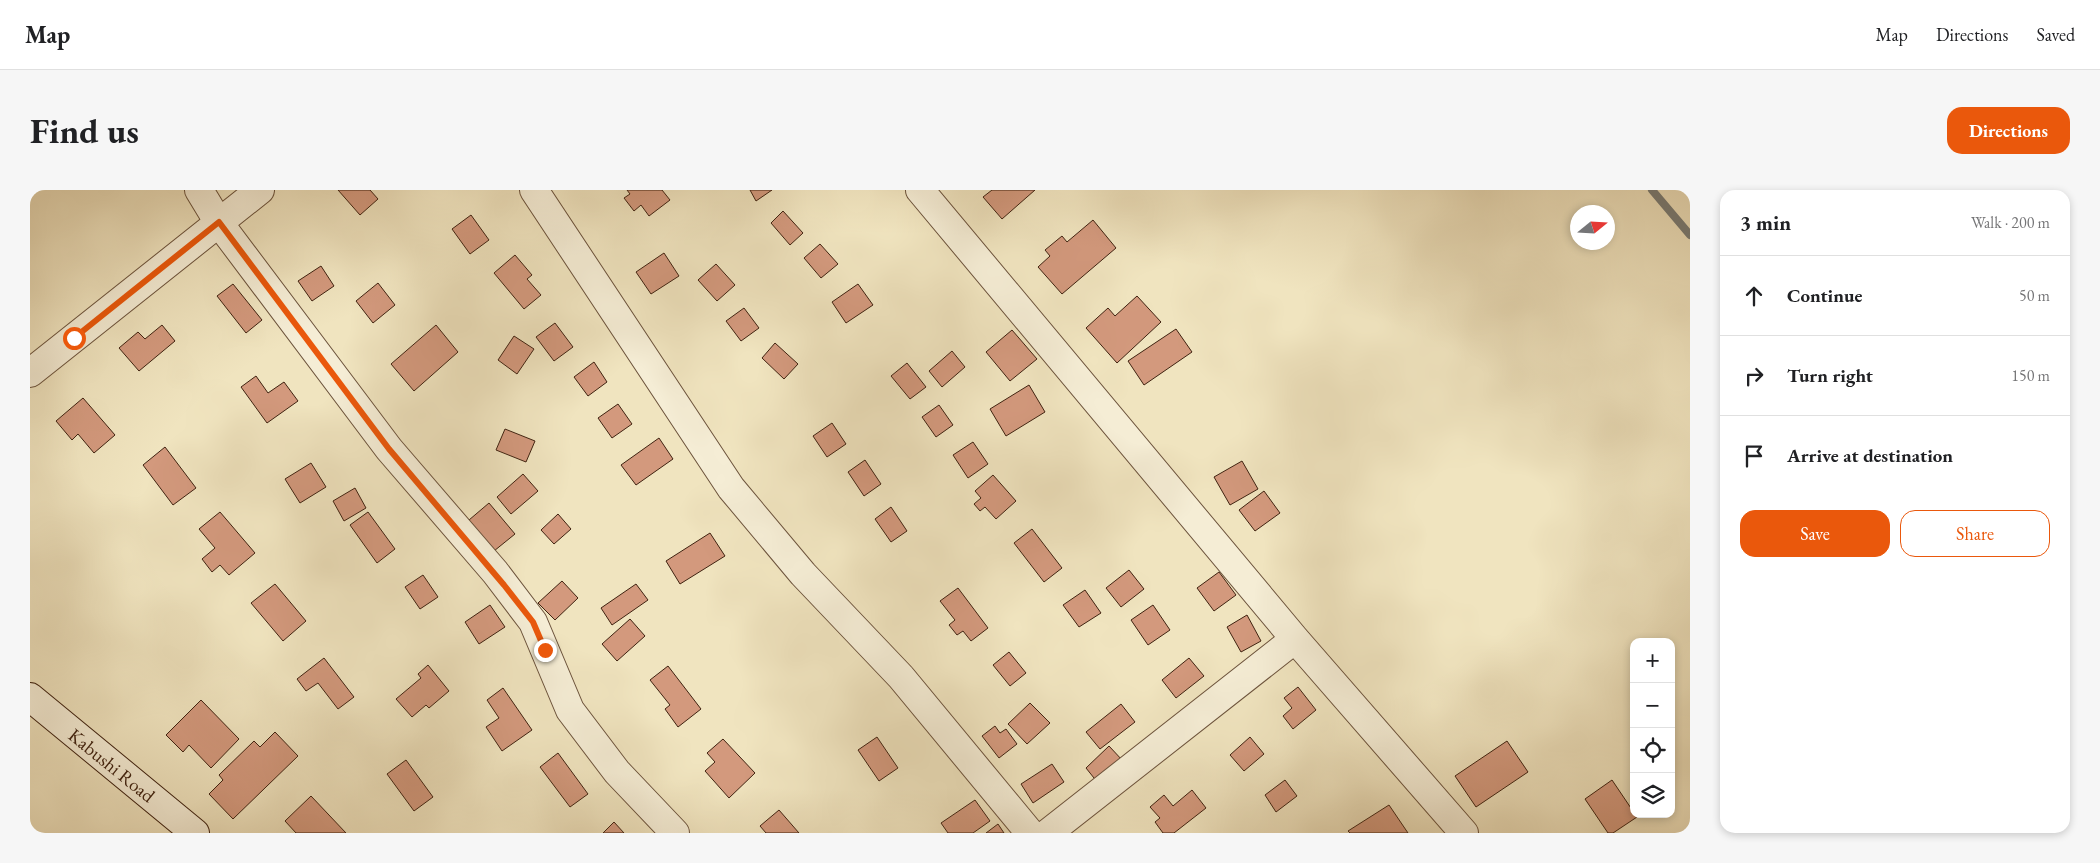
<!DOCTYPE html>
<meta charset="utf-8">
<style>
body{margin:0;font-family:"EB Garamond",serif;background:#f6f6f6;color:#202124}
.controls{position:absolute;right:15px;bottom:15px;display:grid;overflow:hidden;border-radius:10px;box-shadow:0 2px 8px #0003}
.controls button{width:45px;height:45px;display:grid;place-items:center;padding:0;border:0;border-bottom:1px solid #e0e0e0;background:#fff;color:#202124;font:25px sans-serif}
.compass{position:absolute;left:1540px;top:15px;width:45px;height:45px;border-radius:50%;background:#fff;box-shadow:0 2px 8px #0003;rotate:72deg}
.stop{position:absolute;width:15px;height:15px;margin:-11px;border:4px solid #ea580c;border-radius:50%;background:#fff}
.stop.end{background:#ea580c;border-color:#fff;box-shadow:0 1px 5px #0008}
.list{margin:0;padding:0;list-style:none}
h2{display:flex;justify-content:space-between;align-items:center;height:65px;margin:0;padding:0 20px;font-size:21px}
h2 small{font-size:16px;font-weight:400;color:#757577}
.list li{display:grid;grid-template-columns:32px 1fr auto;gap:15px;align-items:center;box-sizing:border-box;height:80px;padding:0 20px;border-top:1px solid #e0e0e0}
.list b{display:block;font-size:19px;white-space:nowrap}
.list em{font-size:16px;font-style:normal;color:#757577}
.actions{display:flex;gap:10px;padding:15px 20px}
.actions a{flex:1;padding:11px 0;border:1px solid #ea580c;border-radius:15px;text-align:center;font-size:18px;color:#ea580c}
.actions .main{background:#ea580c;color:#fff}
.icon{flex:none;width:28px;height:28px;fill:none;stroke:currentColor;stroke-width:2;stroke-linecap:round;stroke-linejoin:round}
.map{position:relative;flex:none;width:1660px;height:643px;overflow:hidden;border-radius:15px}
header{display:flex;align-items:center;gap:30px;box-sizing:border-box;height:70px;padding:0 25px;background:#fff;border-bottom:1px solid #e0e0e0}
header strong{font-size:24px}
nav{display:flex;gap:28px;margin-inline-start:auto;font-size:18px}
.intro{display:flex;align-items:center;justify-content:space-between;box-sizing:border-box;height:120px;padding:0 30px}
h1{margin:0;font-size:35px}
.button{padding:12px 22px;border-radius:15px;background:#ea580c;color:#fff;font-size:18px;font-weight:700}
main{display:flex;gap:30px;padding:0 30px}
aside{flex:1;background:#fff;border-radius:15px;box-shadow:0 2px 8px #0003}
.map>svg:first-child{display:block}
</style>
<header>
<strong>Map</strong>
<nav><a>Map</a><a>Directions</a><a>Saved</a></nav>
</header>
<div class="intro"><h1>Find us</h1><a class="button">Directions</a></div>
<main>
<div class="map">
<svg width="1660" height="643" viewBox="0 0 1660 643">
<rect width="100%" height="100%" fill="#f0e4bf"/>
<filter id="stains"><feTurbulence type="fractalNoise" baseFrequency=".004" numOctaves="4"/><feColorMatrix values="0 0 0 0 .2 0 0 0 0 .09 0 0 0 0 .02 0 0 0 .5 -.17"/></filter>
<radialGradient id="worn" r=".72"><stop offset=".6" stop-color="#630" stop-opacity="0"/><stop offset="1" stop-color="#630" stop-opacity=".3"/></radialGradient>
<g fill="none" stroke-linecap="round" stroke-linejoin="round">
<path stroke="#7a7e78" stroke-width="8" d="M1622,0L1660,45"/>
</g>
<path fill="#d3997d" stroke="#402311" d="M308,0H340L348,9L330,25Z
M597,0H632L640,10L619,26L611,15L604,21L594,8L600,4Z
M720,0H742L726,11Z
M962,0H1005L972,29L953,7Z
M753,21L773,43L760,55L741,33Z
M441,25L459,50L440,64L422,39Z
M1063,30L1086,58L1032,104L1008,77L1020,66L1015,60L1032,46L1037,52Z
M790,54L808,74L791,88L774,68Z
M634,63L649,86L621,104L606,82Z
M485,65L502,85L497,89L511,105L494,119L464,83Z
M686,74L705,95L687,111L668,90Z
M291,76L304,96L282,111L268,91Z
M348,93L365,115L343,133L326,111Z
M203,94L232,130L216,143L187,106Z
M828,94L843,115L816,133L802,112Z
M1107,106L1131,132L1087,173L1056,138L1078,118L1085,126Z
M714,118L729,138L711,151L696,131Z
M525,133L543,157L524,171L506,147Z
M132,135L145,151L109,181L89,158L108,142L115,149Z
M406,135L428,162L384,201L361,174Z
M1146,139L1162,162L1114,195L1098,171Z
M982,140L1007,169L980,191L956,162Z
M484,146L504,159L487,184L468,170Z
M745,153L768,174L754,189L732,168Z
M922,161L935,177L912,197L899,181Z
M564,172L577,192L558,206L544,187Z
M877,173L896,197L880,209L861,186Z
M226,186L238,203L254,192L268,211L237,233L211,197Z
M999,195L1015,222L976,246L960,219Z
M53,208L85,245L64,263L48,244L42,250L26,231Z
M588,214L602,234L582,248L568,228Z
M909,215L923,235L906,247L892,227Z
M802,233L816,254L797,267L783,246Z
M475,239L505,251L496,272L466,260Z
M629,248L643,269L606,295L591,275Z
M943,252L958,274L938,288L923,265Z
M135,257L166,298L143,315L113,275Z
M835,270L851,294L834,306L818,282Z
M1212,271L1228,299L1200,315L1184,287Z
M281,273L296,297L270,313L255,289Z
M493,284L508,301L481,324L467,307Z
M963,285L986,311L966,329L955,317L950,321L944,314L951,308L945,301Z
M325,298L336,318L314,331L303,311Z
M1234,301L1250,323L1225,341L1209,320Z
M459,313L485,344L464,361L439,330Z
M861,317L877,341L861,352L845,329Z
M190,322L225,363L199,385L190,375L182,382L172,369L185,358L169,339Z
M338,322L365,359L347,373L320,335Z
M528,324L541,339L524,354L511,340Z
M1002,339L1032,378L1014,392L984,353Z
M680,343L695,366L650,394L636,371Z
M1099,380L1114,399L1091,417L1076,398Z
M1189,382L1206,405L1184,421L1167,398Z
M393,385L408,407L390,419L375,397Z
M532,391L548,408L525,430L508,413Z
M245,394L276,431L253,451L221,413Z
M606,394L618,410L582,435L571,418Z
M928,398L958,438L941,451L933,441L927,445L919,435L925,430L910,411Z
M1055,400L1071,423L1049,437L1033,415Z
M460,415L475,437L449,454L435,432Z
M1123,415L1140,440L1118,455L1101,430Z
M1217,425L1231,451L1211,462L1197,437Z
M600,429L615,446L587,471L572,454Z
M979,462L996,483L980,496L963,475Z
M294,468L324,507L308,519L288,493L276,501L267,489Z
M1159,468L1174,486L1146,508L1132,490Z
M398,475L419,501L399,518L396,515L382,527L366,509L391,488L388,484Z
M638,476L671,519L648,537L635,519L640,515L620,490Z
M1268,497L1286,520L1263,539L1253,526L1262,518L1254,508Z
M473,498L502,540L472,561L456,537L469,528L457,510Z
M171,510L209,549L181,578L159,555L153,562L136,545Z
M1000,513L1020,533L997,554L978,534Z
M1091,514L1105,532L1070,559L1056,542Z
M965,536L970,543L976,539L987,554L969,568L952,546Z
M245,542L268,566L203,629L179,604L193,590L189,585L224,551L230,557Z
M847,547L868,578L849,591L828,560Z
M1220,547L1234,564L1214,581L1200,565Z
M693,549L725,583L699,608L675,581L685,572L677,563Z
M1477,551L1498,582L1446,617L1425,586Z
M1079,556L1093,571L1068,593L1056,578Z
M528,563L558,604L540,617L510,577Z
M376,570L403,607L384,621L357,584Z
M1022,574L1034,592L1003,613L991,594Z
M1255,590L1267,606L1246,622L1235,605Z
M1582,590L1607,627L1583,643H1578L1555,609Z
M1162,600L1176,618L1144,643H1133L1125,632L1130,628L1120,617L1134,605L1143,616Z
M281,606L316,643H266L255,631Z
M945,610L960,631L943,643H918L911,633Z
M1359,615L1378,643H1320L1318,641Z
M749,620L769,643H736L730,636Z
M584,632L594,643H573Z
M968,634L974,643H956Z"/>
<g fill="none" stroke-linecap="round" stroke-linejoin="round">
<defs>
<path id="street" d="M169,0L189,33L359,259L465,382L503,432L540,520L587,582L645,643
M504,0L701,298L773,384L871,487L1000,643
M890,0L1265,449L1434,643
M0,183L230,0
M1018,643L1265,449"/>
<path id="secondary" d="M0,507L165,643"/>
</defs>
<use href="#street" stroke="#6c533c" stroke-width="30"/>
<use href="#secondary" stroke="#402311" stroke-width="30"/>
<use href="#street" stroke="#f5edd5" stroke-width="28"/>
<use href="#secondary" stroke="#f5edd5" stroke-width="28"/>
</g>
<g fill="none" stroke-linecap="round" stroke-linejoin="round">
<path stroke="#ea580c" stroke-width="6" d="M44,148L189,32L359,259L474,395L503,432L515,460"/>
</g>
<g text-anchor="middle" stroke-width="4.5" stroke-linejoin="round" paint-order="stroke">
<g font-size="19" fill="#402311" stroke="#f5edd5">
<text transform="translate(82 575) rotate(39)" y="7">Kabushi Road</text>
</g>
</g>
<rect width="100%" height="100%" filter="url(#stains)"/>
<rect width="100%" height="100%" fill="url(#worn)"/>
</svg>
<div class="controls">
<button>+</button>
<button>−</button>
<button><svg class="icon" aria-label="locate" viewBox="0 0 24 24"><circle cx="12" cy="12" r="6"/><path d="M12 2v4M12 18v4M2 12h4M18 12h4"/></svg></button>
<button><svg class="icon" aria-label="layers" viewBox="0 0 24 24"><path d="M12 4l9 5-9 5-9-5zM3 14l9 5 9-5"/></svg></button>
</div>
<svg class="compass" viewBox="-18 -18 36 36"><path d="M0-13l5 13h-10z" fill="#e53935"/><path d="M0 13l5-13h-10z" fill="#757577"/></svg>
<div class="stop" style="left:44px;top:148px"></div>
<div class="stop end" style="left:515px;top:460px"></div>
</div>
<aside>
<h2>3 min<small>Walk · 200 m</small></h2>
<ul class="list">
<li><svg class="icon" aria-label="ahead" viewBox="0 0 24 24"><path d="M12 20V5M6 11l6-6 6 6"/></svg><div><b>Continue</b></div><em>50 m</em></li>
<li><svg class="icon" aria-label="right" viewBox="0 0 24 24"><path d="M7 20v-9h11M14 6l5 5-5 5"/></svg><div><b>Turn right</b></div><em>150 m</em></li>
<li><svg class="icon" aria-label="arrive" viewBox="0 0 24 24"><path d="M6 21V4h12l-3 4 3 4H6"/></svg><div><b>Arrive at destination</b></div></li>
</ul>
<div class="actions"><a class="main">Save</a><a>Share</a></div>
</aside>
</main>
